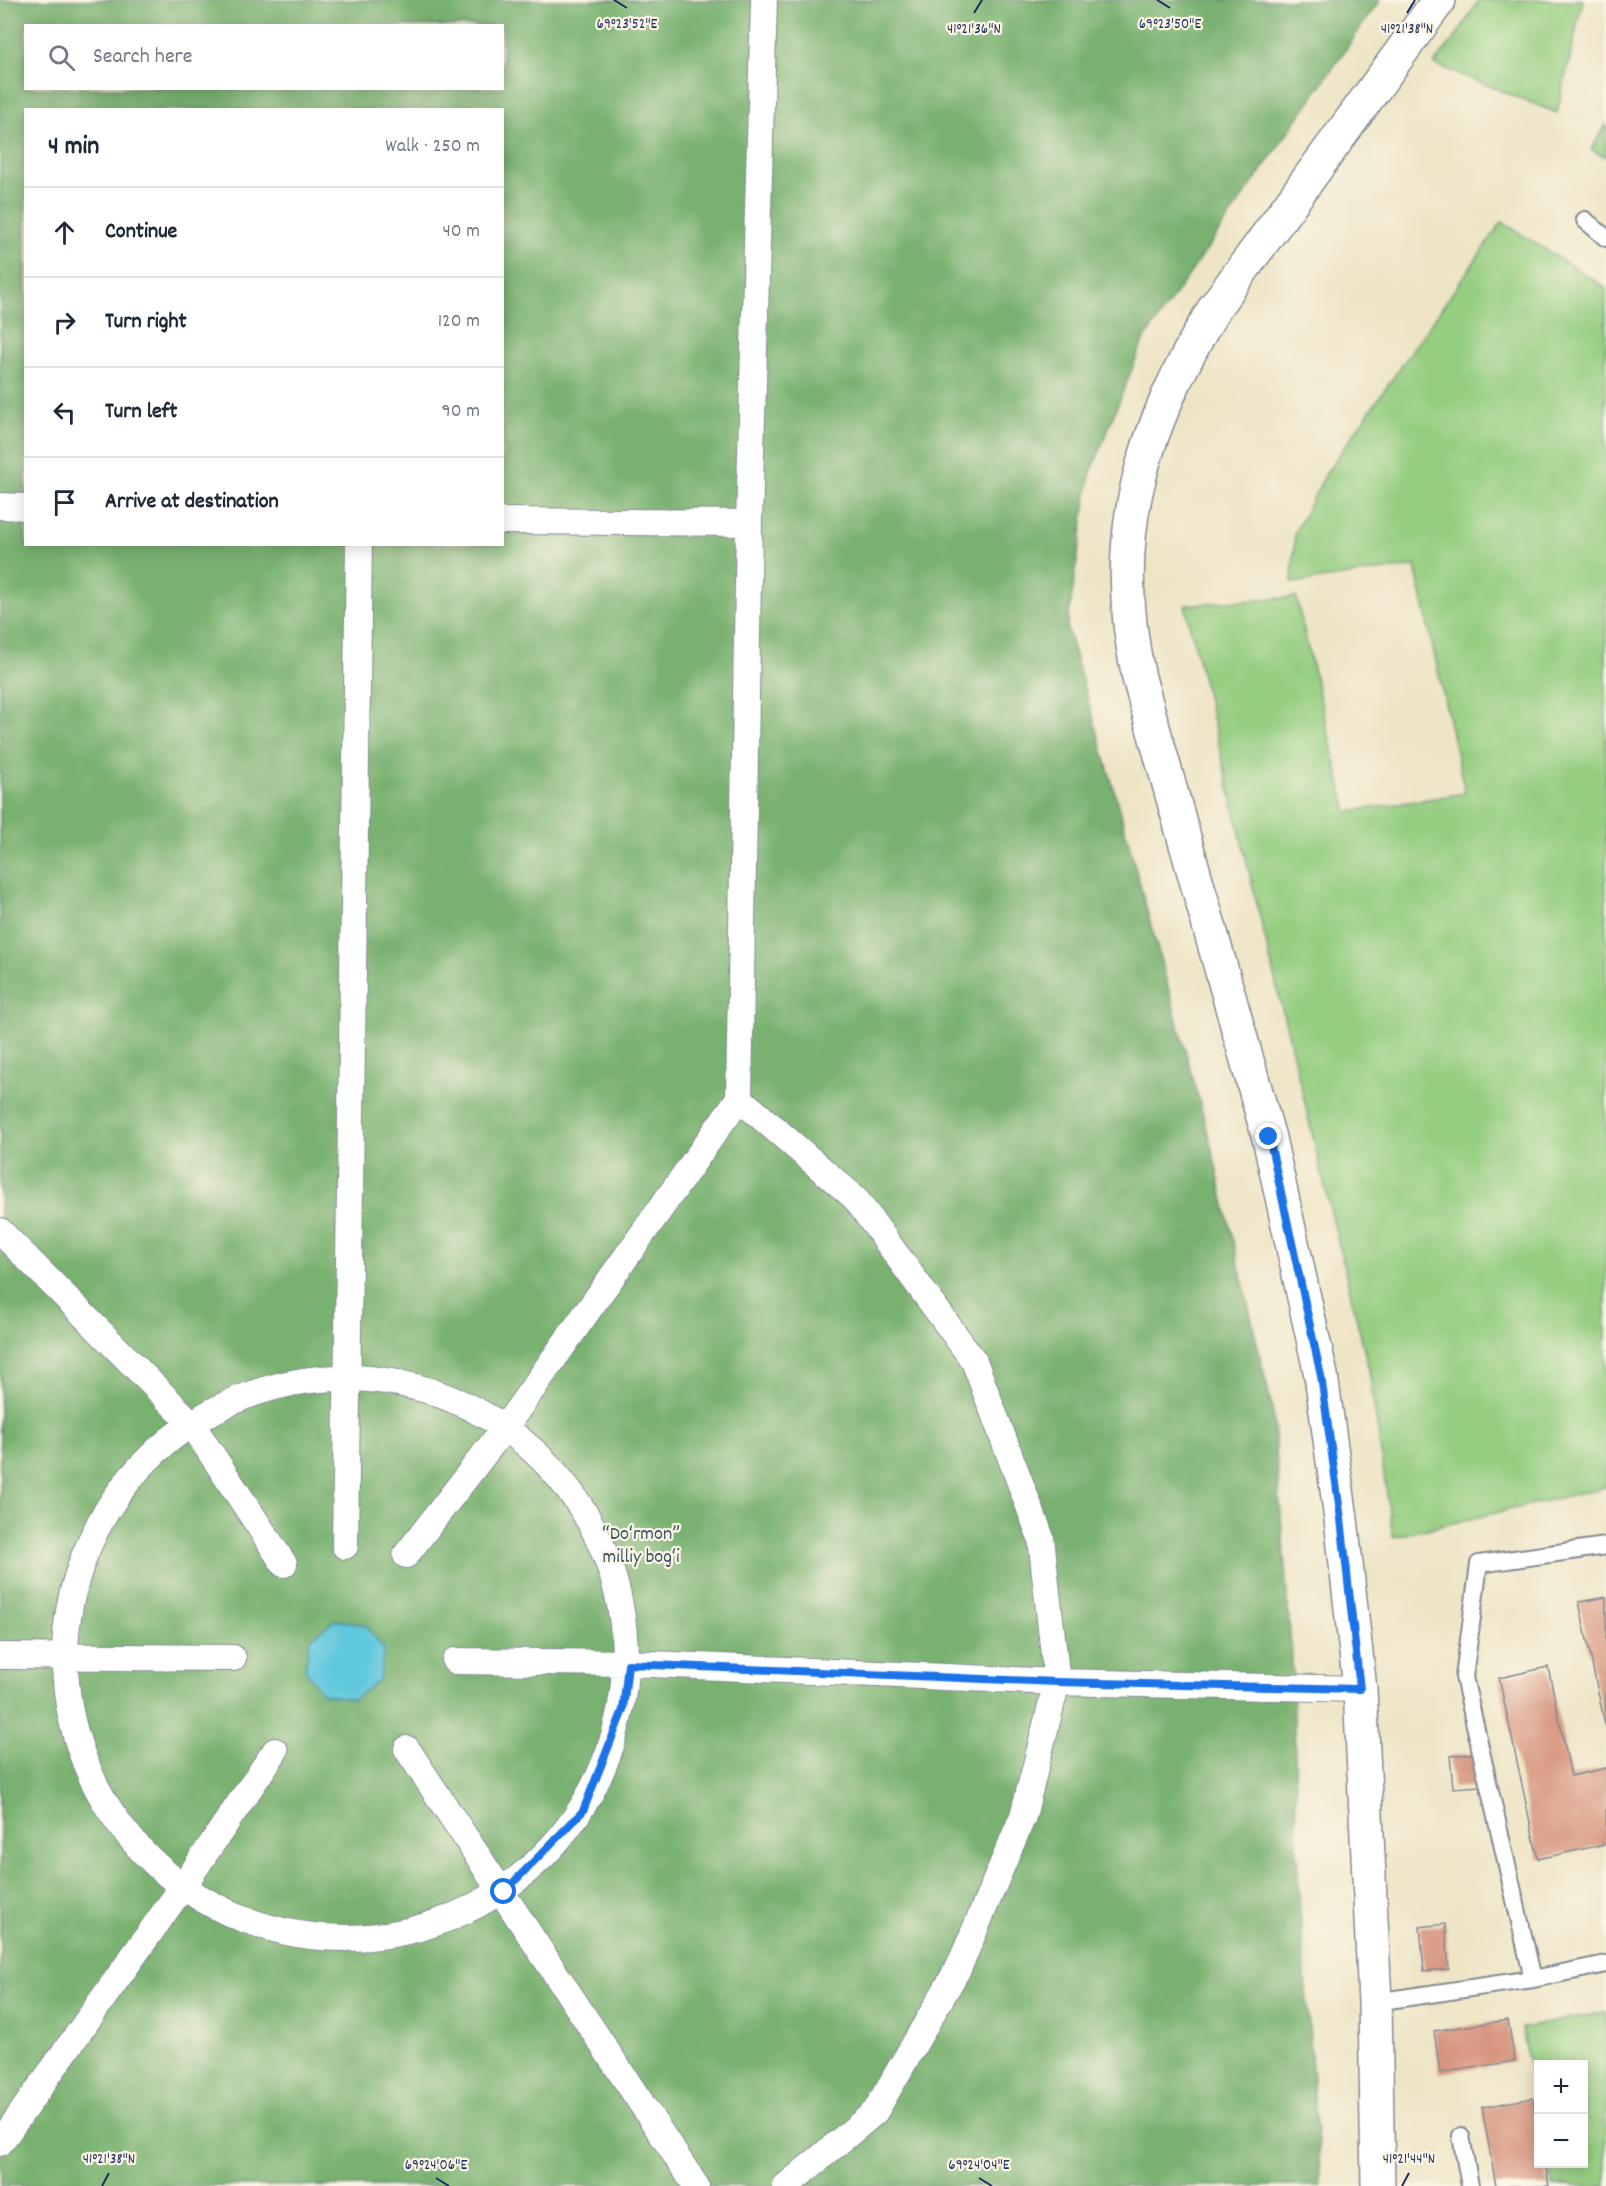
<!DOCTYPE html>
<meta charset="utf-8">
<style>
body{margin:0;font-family:Dekko,sans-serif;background:#f2f2f3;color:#1f2937}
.controls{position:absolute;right:18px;bottom:18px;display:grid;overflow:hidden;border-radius:0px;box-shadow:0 3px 15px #0003}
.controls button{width:54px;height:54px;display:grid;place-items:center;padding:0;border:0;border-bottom:2px solid #e0e1e3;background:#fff;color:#1f2937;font:30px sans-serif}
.stop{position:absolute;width:18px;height:18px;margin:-14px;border:4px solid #1a73e8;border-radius:50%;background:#fff}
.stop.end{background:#1a73e8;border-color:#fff;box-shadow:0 2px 6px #0008}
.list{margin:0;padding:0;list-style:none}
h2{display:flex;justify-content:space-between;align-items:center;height:78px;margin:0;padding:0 24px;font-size:26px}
h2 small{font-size:20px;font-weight:400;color:#747a83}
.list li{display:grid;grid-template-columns:39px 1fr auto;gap:18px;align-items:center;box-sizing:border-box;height:90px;padding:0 24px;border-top:2px solid #e0e1e3}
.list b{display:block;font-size:22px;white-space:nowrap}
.list em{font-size:20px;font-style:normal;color:#747a83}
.icon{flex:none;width:33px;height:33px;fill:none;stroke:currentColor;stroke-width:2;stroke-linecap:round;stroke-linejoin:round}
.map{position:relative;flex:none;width:1606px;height:2186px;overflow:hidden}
.search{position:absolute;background:#fff;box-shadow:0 3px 15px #0003;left:24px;top:24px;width:480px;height:66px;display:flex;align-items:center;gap:15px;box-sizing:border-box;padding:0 21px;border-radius:0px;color:#747a83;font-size:22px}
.panel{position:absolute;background:#fff;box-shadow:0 3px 15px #0003;left:24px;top:108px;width:480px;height:438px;border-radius:0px}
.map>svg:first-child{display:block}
</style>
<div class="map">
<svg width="1606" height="2186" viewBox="0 0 1606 2186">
<rect width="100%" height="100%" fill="#fcf5e5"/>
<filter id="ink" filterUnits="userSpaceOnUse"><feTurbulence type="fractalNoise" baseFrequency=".0167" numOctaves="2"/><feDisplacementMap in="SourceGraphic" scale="12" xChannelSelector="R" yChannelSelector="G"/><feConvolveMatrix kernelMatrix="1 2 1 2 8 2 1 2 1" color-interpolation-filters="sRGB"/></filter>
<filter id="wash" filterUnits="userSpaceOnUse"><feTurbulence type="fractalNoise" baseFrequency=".008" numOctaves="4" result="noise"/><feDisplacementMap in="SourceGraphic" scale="24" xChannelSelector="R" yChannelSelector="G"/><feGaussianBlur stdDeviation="1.35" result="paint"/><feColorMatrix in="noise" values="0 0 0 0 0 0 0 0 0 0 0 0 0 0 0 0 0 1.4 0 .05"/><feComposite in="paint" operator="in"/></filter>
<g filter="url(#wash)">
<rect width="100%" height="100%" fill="#eee5c6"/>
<path fill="#95ce81" stroke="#587e70" stroke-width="1.5" d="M1479,0H1583L1557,113L1434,64L1457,35Z
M1606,125V157L1591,150Z
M1502,222L1606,288V1487L1393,1537L1369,1370L1185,605L1296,597L1347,812L1465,793L1415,566L1292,583L1295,532L1327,472Z
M1606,2012V2186H1553L1549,2164H1584V2064H1538V2112L1522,2028Z"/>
<path fill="#78b16f" stroke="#4a7066" stroke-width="1.5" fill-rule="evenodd" d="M0,0H1380L1143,341L1090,475L1067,628L1113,786L1209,1137L1273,1411L1293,1673L1298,1882L1321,2186H0ZM26,26H502V88H26ZM26,110H502V544H26Z"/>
<path fill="#60c8dd" stroke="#3e7c9e" stroke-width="1.5" d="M335,1620L365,1625L384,1649L379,1680L354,1699L323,1694L305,1669L310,1639Z"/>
<g id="blocks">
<path fill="#d6937b" d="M1606,1597V1725H1605L1579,1602Z
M1548,1667L1571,1776L1606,1768V1844L1538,1859L1499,1678Z
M1476,1753L1480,1786L1453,1788L1450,1756Z
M1445,1924L1449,1969L1424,1971L1420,1927Z
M1508,2020L1515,2061L1440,2073L1434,2031Z
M1533,2098L1538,2129V2164H1545L1549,2186H1496L1482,2107Z"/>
</g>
</g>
<g filter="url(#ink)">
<use href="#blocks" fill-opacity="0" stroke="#848a92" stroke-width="1.5"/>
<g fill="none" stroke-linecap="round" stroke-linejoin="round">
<defs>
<path id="service" d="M1585,220L1606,238
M1533,1979L1464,1677L1479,1564L1606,1546
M1375,2002L1533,1979L1606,1964
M1461,2136L1470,2186"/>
<path id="pedestrian" d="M0,506L26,507
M502,521L749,523
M739,1098L855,1198L974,1361L1041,1538L1057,1682L1023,1816L959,1967L875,2112L786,2186
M0,1231L191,1423L284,1564
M65 1658a280 280 0 1 1 560 0a280 280 0 1 1-560 0Z
M345,1546L359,544
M406,1555L506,1426L739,1098L749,523L764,0
M0,1656L233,1658
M455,1661L628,1663L1057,1682L1360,1689
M407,1749L696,2186
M0,2143L181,1889L275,1751"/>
<path id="minor" d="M1378,2186L1375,2002L1360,1689L1341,1519L1321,1375L1269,1138L1139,678C1107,534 1142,430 1215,307L1439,0"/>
</defs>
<use href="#service" stroke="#848a92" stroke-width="20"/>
<use href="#pedestrian" stroke="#848a92" stroke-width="28"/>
<use href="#minor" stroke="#848a92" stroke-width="36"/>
<use href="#service" stroke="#fff" stroke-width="16"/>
<use href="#pedestrian" stroke="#fff" stroke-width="26"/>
<use href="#minor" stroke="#fff" stroke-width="33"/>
</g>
</g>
<g fill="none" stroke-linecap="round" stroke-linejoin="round" filter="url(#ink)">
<path stroke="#1a73e8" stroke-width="8" d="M504,1892L583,1811L623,1710L628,1664L1057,1682L1360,1689L1341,1519L1321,1376L1269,1137"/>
</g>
<path fill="none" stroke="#1b2f5e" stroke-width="2" d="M614,0L627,8M1157,0L1170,8M974,13L982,0M1407,13L1415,0M436,2178L449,2186M979,2178L992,2186M102,2186L109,2173M1402,2186L1409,2173"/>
<g text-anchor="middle" stroke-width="4.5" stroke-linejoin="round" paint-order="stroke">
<g font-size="20" fill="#3a5767" stroke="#fcf5e5">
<text x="641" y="1539">“Do‘rmon”<tspan x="641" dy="23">milliy bog‘i</tspan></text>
</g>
</g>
<g font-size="15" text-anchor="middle" fill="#1b2f5e" stroke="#fcf5e5" stroke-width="4.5" stroke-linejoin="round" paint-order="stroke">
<text x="627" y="28">69°23'52"E</text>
<text x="1170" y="28">69°23'50"E</text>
<text x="974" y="33">41°21'36"N</text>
<text x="1407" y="33">41°21'38"N</text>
<text x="109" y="2163">41°21'38"N</text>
<text x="1409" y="2163">41°21'44"N</text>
<text x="436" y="2169">69°24'06"E</text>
<text x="979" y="2169">69°24'04"E</text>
</g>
</svg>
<div class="controls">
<button>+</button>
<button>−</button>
</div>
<div class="stop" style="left:504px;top:1892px"></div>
<div class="stop end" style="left:1269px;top:1137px"></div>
<div class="search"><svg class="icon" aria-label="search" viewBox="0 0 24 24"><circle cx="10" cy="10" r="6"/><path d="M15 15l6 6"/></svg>Search here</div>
<section class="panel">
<h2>4 min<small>Walk · 250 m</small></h2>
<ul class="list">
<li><svg class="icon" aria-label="ahead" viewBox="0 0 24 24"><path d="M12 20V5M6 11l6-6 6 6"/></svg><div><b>Continue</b></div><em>40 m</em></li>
<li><svg class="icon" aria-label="right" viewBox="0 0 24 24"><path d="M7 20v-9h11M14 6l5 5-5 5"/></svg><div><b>Turn right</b></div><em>120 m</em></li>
<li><svg class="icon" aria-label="left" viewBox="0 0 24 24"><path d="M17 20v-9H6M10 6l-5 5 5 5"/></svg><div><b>Turn left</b></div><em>90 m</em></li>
<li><svg class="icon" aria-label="arrive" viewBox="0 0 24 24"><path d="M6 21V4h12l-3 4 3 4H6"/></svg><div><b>Arrive at destination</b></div></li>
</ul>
</section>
</div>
